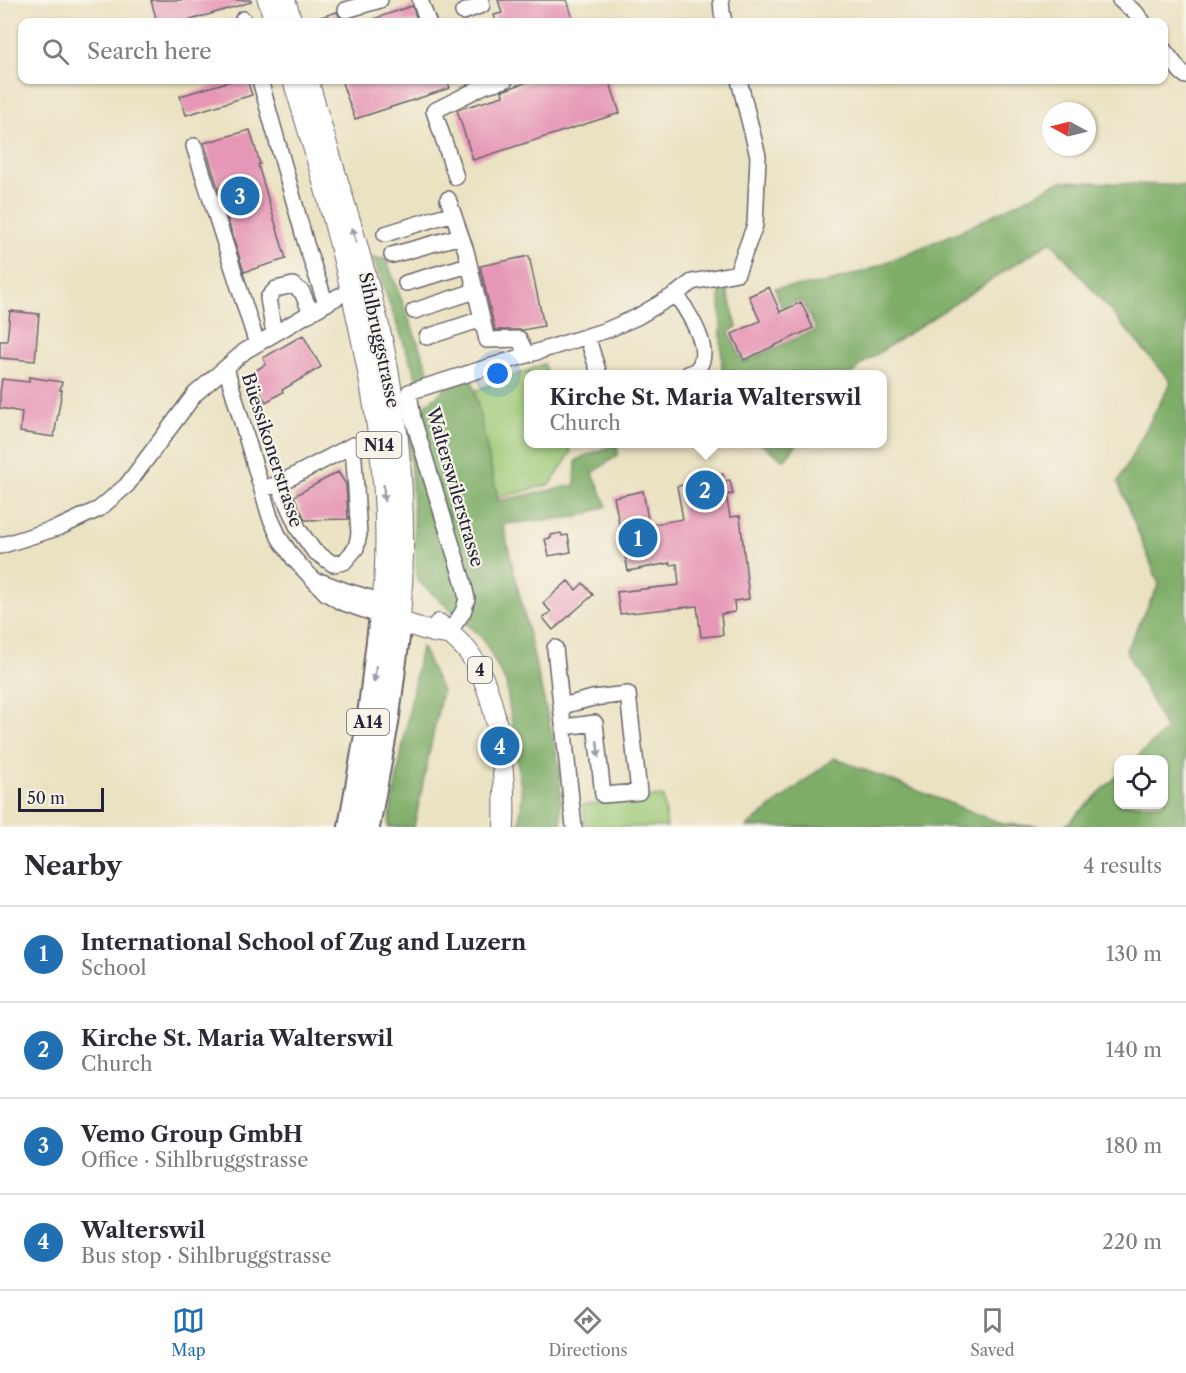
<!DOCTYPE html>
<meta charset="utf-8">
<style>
body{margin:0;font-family:"Libre Caslon Text",serif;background:#f7f7f7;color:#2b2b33}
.controls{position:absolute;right:18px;bottom:18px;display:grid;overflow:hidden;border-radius:12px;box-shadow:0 2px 4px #0004}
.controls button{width:54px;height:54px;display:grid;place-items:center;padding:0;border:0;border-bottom:2px solid #e1e1e2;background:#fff;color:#2b2b33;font:30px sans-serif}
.compass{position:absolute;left:1042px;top:102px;width:54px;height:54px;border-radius:50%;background:#fff;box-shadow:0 2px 4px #0004;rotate:277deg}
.scale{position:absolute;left:18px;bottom:15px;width:86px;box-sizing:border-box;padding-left:6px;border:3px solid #22223b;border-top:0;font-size:16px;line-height:21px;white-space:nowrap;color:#22223b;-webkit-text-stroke:4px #f7f3e8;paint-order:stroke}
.you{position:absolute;left:498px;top:374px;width:21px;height:21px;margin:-15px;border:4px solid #fff;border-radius:50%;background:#1a73e8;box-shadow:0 0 0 9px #1a73e833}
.badge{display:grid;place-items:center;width:39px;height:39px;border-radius:50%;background:#1f6fb2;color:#fff;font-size:20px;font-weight:700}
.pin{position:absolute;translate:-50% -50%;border:3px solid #fff;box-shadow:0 2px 6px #0006}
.popup{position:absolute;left:524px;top:370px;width:363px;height:78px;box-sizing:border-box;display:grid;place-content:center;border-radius:12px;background:#fff;filter:drop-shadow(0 2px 4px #0005);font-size:20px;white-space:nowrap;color:#7c7c81}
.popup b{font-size:22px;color:#2b2b33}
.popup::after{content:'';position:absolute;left:50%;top:100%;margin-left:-12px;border:12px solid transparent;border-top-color:#fff}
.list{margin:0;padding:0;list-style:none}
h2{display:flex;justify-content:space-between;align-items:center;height:78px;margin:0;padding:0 24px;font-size:26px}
h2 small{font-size:20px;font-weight:400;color:#7c7c81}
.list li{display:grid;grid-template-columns:39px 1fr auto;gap:18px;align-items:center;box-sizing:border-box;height:96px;padding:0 24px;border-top:2px solid #e1e1e2}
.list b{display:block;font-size:22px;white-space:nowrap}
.list p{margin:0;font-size:20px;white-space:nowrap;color:#7c7c81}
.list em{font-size:20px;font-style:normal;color:#7c7c81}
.icon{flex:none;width:33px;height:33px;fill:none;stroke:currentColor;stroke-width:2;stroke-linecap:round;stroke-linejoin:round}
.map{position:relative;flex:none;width:1186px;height:827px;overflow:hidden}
.search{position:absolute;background:#fff;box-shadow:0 2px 4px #0004;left:18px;right:18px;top:18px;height:66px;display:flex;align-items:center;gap:15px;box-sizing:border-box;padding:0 21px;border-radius:12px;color:#7c7c81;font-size:22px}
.sheet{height:462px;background:#fff}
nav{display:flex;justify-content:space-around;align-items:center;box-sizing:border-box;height:84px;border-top:2px solid #e1e1e2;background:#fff;font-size:16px;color:#7c7c81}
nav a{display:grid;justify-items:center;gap:3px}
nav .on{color:#1f6fb2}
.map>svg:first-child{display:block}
</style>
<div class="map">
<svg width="1186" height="827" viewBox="0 0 1186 827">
<rect width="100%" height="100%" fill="#f7f3e8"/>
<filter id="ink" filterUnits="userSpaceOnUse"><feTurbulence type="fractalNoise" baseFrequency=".0167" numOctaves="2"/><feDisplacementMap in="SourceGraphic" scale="12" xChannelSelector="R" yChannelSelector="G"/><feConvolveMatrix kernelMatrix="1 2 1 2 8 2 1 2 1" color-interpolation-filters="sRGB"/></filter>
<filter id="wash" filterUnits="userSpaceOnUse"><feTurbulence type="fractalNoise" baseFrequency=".008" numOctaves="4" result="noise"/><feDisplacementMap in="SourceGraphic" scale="24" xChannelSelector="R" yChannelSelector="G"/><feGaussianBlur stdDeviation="1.35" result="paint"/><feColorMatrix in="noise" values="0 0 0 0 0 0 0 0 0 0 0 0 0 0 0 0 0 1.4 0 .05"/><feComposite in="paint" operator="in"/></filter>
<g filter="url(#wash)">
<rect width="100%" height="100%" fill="#ebe2c2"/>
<path fill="#9dc977" stroke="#607659" stroke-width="1.5" d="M544,364L547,374H528V444H568L571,452L551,484L498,498L472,392Z
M663,796L667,827H585L583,805Z"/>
<path fill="#7ead68" stroke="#506852" stroke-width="1.5" d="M1061,181L1186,186V827H1064L1118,775V804H1164V760L1135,759L1166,730L1126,650L1159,584L1118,482L1171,382L1051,241L860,365L853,374H722L720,289L726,287L737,327L729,332L743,363L816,329L802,300L781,307L775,288L823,284L868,270L965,229Z
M373,258L386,259L432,380L418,383Z
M470,369L498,501L575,485L576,461L582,457L617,444L618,455L593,473L607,506L577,517L503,524L560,769L561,827H519L522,795L506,683L483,639L417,580L408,419Z
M761,444H797L784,460Z
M421,646L442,691L414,827H388Z
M834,758L1003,824L1043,827H746Z"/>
<g id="blocks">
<path fill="#e696b6" d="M151,0H251V2L184,22H157Z
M498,0H567L574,22H496L494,15L502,13Z
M412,6L418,22H368L367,21Z
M337,12L340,17L346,20L347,22H311V20Z
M234,80H247L252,95L186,115L180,96Z
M341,80H447L450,88L355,119Z
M533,80H609L620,113L473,160L457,110L503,96L502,91Z
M250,130L260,164L258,165L286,259L244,272L204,143Z
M529,256L544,326L523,330H495L480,266Z
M769,287L780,312L801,302L813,328L744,360L732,334L760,321L749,296Z
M10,311L39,314L35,361L0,358V341H7Z
M303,335L321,367L282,390L283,392L266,402L250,374L266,364L263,358Z
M29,377L62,382L60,390H62L54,437L20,432L22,412L0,408V393L2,379L29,382Z
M338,472L346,484L348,519L305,520L294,496Z
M723,474L724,481L730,480L733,494L726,495L730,517L740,516L749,599L734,601L735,612L721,614L723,635L701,637L697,606L620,614L617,592L679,585L677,564L670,565V563L628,571L614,497L643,491L649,525L683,519L677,486L710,480L709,476Z
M561,533L562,536L568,535L571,552L549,556L545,539L551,538V535Z
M568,581L576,590L583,583L593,595L553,630L543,618L551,612L543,603Z"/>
</g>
</g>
<g filter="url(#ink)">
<use href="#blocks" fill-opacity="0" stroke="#68656a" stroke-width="1.5"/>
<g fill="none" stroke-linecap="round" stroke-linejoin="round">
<defs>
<path id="minor" d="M420,0L428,22
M721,0L722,12L724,22
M1120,0L1136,13L1143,22
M346,10L380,0
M463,12L482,5L481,0
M243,19L244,22
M1164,50L1181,72L1186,76
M260,80L306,244L326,304
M194,146L257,344
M456,177L434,111L486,85L505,80
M448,199L466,251L487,340L519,339L527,355
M385,234L453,213
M392,255L461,236
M406,283L469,265
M676,294C687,311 716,352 696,370C694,372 690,373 688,374
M414,311L475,291
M274,334L268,298L276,289L293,285L302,292L311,313
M587,336L599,374
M427,337L482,319
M226,368L270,517L280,539L294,559L326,593L341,602L381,616
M262,489L278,484L353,445L359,534L356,548L344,562L333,564L314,551L299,530L278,484
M0,546L60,527L99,509L127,485L195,394L245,351L339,296
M322,582L346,591L383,602
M448,634L463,612L467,599L463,581L413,419L409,392L607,330L637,317L676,294L692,282L737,273L755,225L758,156L739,80
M555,648L574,827
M562,706L593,698L628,694L639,792L603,795L595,723L564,727"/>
<path id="major" d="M268,0L275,22
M285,0L292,22
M293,80C316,154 337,228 354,304C377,406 394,511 381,616L433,632L448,634
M308,80C322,128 336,176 351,224C363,265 375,306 384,348C402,437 407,530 400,621
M439,624C449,634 461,642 469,653C500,696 506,775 504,827"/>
<path id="highway" d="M350,827L368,724L381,616
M368,827L387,723L400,621"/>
</defs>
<use href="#minor" stroke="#68656a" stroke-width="18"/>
<use href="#major" stroke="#68656a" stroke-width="22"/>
<use href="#highway" stroke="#68656a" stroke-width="26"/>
<use href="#minor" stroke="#fff" stroke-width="15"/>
<use href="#major" stroke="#fff" stroke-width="20"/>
<use href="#highway" stroke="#fff" stroke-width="22"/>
</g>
<defs><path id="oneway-solid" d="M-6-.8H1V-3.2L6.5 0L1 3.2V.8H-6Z" transform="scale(1.5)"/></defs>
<g fill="#9c9ca7">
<use href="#oneway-solid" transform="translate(354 235) rotate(-107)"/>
<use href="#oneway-solid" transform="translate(384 493) rotate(87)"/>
<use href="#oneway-solid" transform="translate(375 674) rotate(97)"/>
<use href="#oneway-solid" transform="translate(598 749) rotate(84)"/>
</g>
</g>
<g text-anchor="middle" stroke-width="4.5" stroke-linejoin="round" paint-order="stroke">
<g fill="#f7f3e8" stroke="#62616f" stroke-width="1.5">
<rect x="356.5" y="432" width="45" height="26" rx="4.5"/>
<rect x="468" y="657" width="24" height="26" rx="4.5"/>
<rect x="347" y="709" width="42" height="26" rx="4.5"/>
</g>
<g font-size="16" font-weight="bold" fill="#22223b">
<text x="379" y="451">N14</text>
<text x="480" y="676">4</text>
<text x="368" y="728">A14</text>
</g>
<g font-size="18" fill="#22223b" stroke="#f7f3e8">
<text transform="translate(379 340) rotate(78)" y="6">Sihlbruggstrasse</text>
<text transform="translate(272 450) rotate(72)" y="6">Büessikonerstrasse</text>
<text transform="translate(455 487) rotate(74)" y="6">Walterswilerstrasse</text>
</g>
</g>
</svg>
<div class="controls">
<button><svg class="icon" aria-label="locate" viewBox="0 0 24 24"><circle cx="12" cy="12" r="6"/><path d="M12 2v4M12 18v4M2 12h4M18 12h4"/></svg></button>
</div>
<svg class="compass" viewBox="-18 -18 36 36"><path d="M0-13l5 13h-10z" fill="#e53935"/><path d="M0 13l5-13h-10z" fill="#7c7c81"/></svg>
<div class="scale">50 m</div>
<div class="you"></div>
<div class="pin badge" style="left:638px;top:538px">1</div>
<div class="pin badge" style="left:705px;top:490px">2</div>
<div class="popup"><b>Kirche St. Maria Walterswil</b>Church</div>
<div class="pin badge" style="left:240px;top:196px">3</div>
<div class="pin badge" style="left:500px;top:746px">4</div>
<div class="search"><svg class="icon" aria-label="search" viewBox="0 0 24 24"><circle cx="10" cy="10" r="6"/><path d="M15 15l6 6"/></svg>Search here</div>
</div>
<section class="sheet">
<h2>Nearby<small>4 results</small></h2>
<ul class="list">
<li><span class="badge">1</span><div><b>International School of Zug and Luzern</b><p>School</p></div><em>130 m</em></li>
<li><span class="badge">2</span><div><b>Kirche St. Maria Walterswil</b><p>Church</p></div><em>140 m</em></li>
<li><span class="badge">3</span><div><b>Vemo Group GmbH</b><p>Office · Sihlbruggstrasse</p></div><em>180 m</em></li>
<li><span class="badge">4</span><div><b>Walterswil</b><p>Bus stop · Sihlbruggstrasse</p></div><em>220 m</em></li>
</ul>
</section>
<nav>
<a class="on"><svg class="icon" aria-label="map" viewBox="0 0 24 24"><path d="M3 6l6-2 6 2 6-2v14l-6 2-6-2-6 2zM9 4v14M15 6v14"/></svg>Map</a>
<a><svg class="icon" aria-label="directions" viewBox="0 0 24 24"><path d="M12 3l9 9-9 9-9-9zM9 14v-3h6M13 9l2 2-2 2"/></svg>Directions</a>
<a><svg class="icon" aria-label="saved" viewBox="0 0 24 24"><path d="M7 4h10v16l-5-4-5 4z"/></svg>Saved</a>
</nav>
